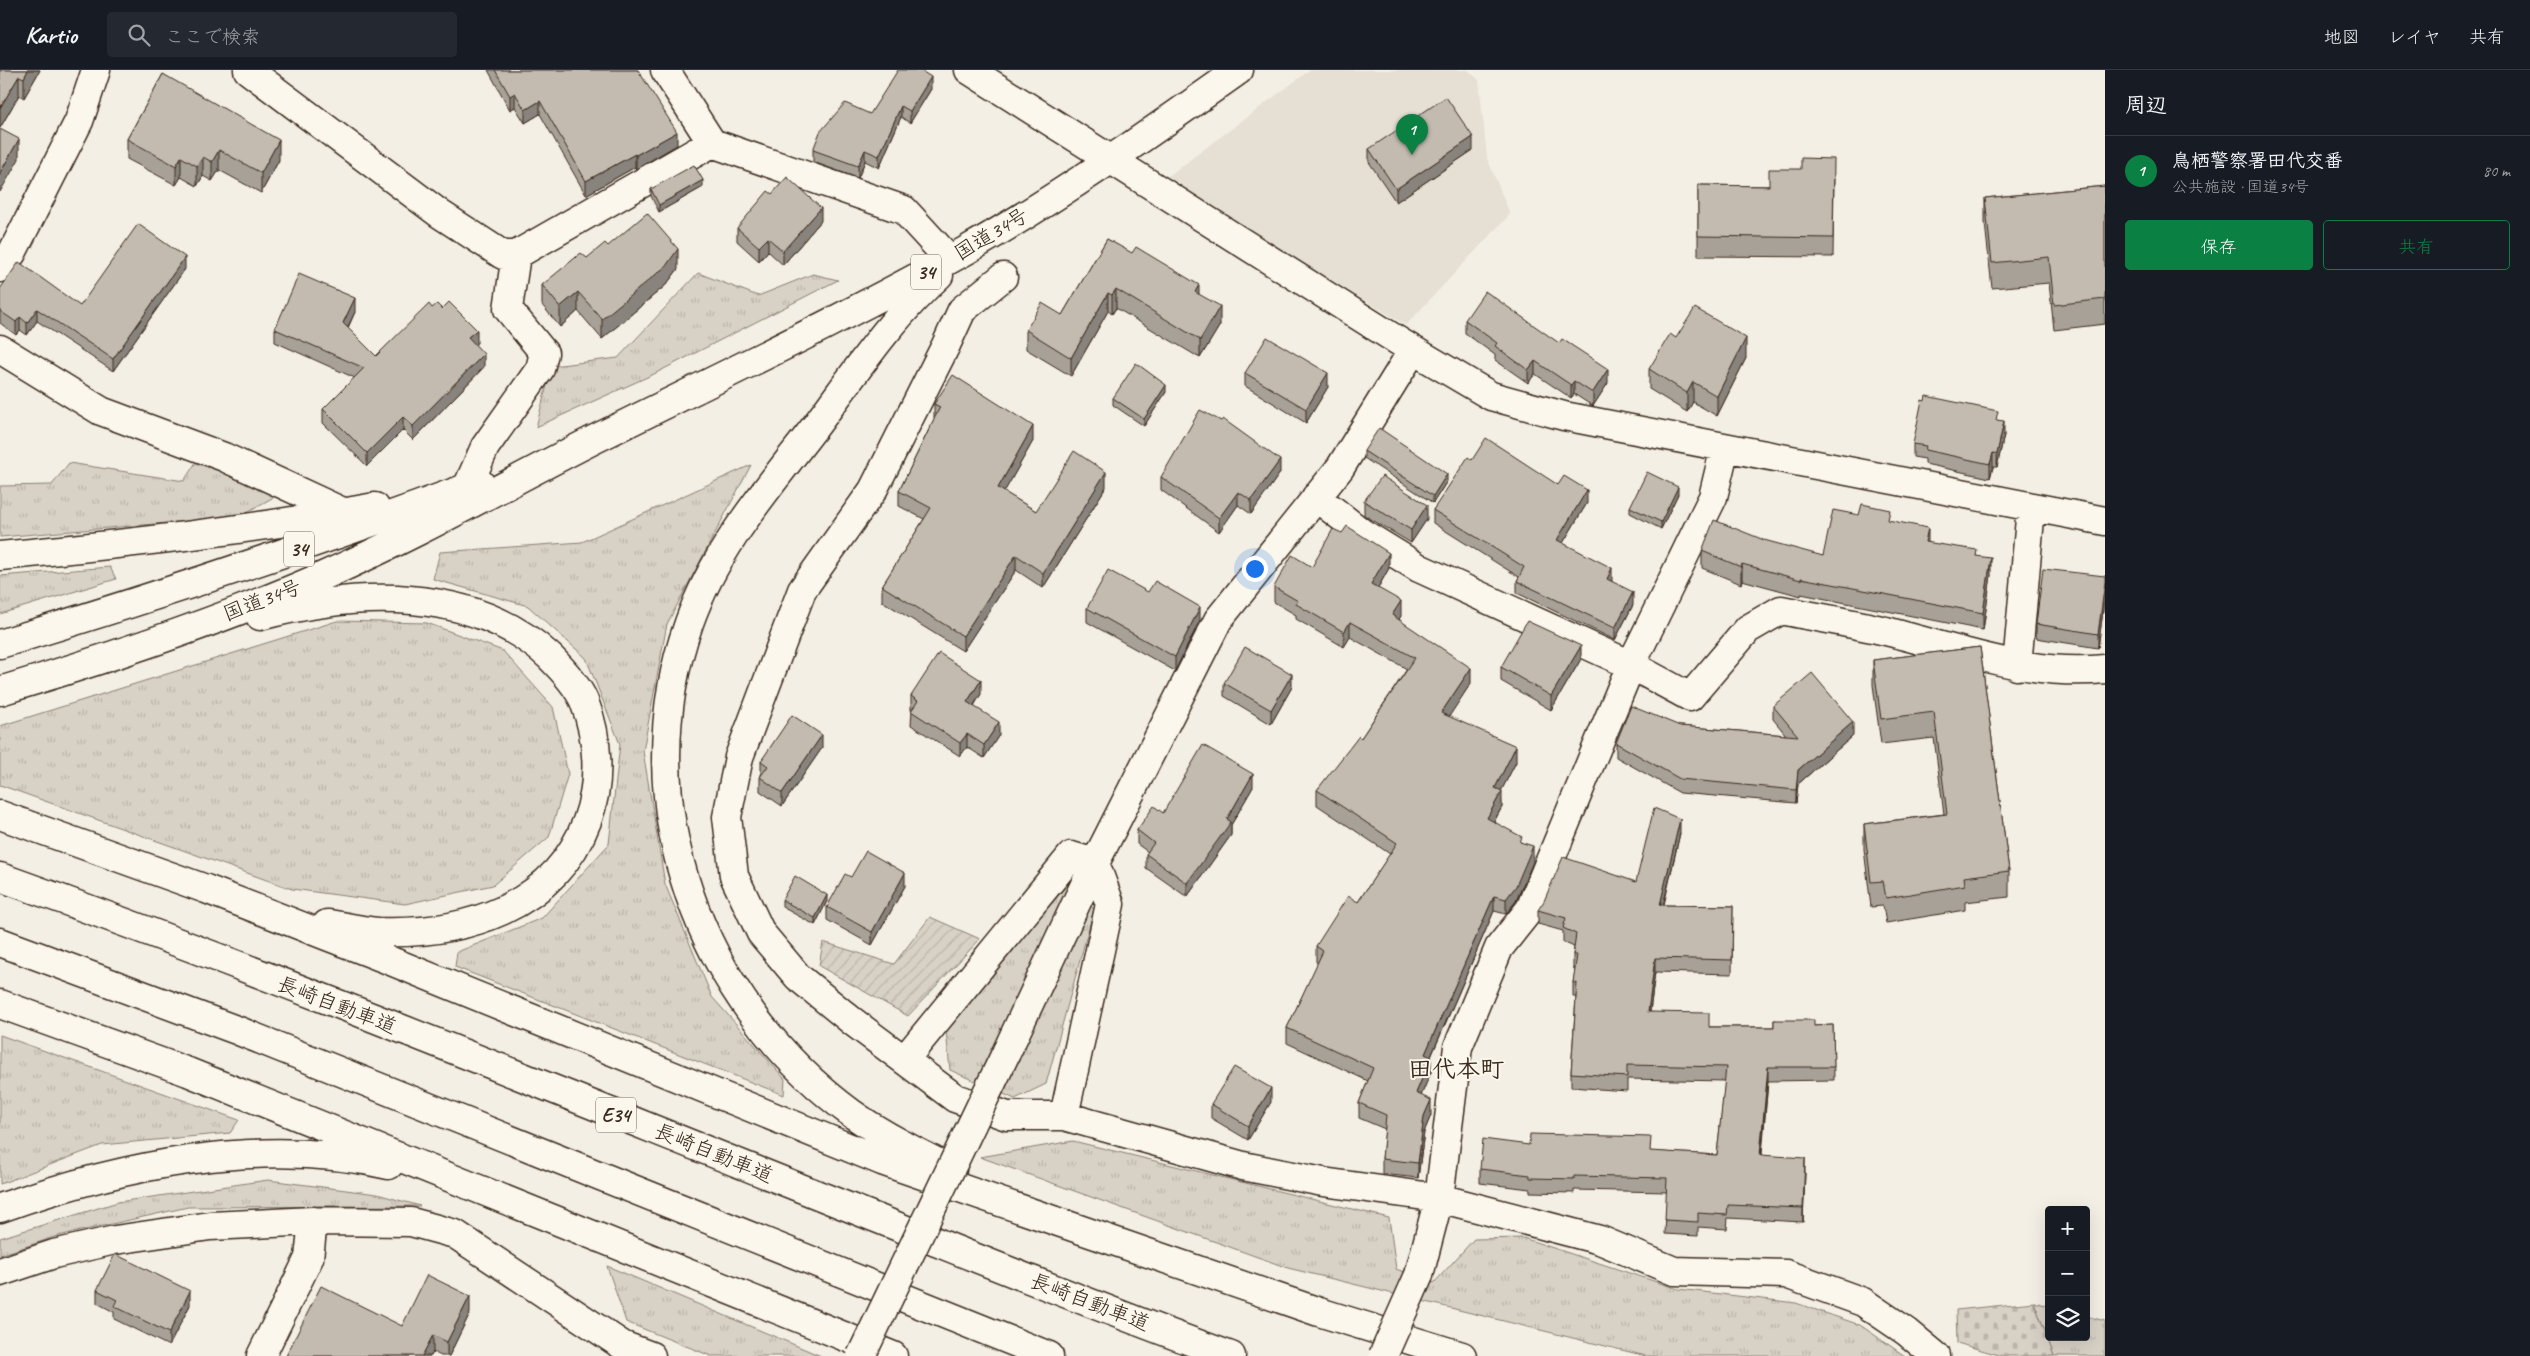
<!DOCTYPE html>
<html lang="ja">
<meta charset="utf-8">
<style>
body{margin:0;font-family:Caveat,"Klee One",sans-serif;background:#242831;color:#f1f3f6}
.controls{position:absolute;right:15px;bottom:15px;display:grid;overflow:hidden;border-radius:5px;box-shadow:0 5px 20px #0002}
.controls button{width:45px;height:45px;display:grid;place-items:center;padding:0;border:0;border-bottom:1px solid #363941;background:#171b24;color:#f1f3f6;font:25px sans-serif}
.you{position:absolute;left:1254px;top:498px;width:18px;height:18px;margin:-12px;border:4px solid #fff;border-radius:50%;background:#1a73e8;box-shadow:0 0 0 8px #1a73e833}
.badge{display:grid;place-items:center;width:32px;height:32px;border-radius:50%;background:#0b8043;color:#fff;font-size:16px;font-weight:700}
.pin{position:absolute;translate:-50% -41px;filter:drop-shadow(0 1px 2px #0008)}
.pin::after{content:'';position:absolute;top:26px;width:18px;height:15px;background:inherit;clip-path:polygon(0 0,100% 0,50% 100%)}
.list{margin:0;padding:0;list-style:none}
h2{display:flex;justify-content:space-between;align-items:center;height:65px;margin:0;padding:0 20px;font-size:21px}
h2 small{font-size:16px;font-weight:400;color:#9ea1a6}
.list li{display:grid;grid-template-columns:32px 1fr auto;gap:15px;align-items:center;box-sizing:border-box;height:70px;padding:0 20px;border-top:1px solid #363941}
.list b{display:block;font-size:19px;white-space:nowrap}
.list p{margin:0;font-size:16px;white-space:nowrap;color:#9ea1a6}
.list em{font-size:16px;font-style:normal;color:#9ea1a6}
.actions{display:flex;gap:10px;padding:15px 20px}
.actions a{flex:1;padding:11px 0;border:1px solid #0b8043;border-radius:5px;text-align:center;font-size:18px;color:#0b8043}
.actions .main{background:#0b8043;color:#fff}
.icon{flex:none;width:28px;height:28px;fill:none;stroke:currentColor;stroke-width:2;stroke-linecap:round;stroke-linejoin:round}
.map{position:relative;flex:none;width:2105px;height:1286px;overflow:hidden}
header{display:flex;align-items:center;gap:30px;box-sizing:border-box;height:70px;padding:0 25px;background:#171b24;border-bottom:1px solid #363941}
header strong{font-size:24px}
nav{display:flex;gap:28px;margin-inline-start:auto;font-size:18px}
.search{width:350px;height:45px;background:#242831;display:flex;align-items:center;gap:12px;box-sizing:border-box;padding:0 18px;border-radius:5px;color:#9ea1a6;font-size:19px}
main{display:flex}
aside{flex:1;background:#171b24}
.map>svg:first-child{display:block}
</style>
<header>
<strong>Kartio</strong>
<div class="search"><svg class="icon" aria-label="search" viewBox="0 0 24 24"><circle cx="10" cy="10" r="6"/><path d="M15 15l6 6"/></svg>ここで検索</div>
<nav><a>地図</a><a>レイヤ</a><a>共有</a></nav>
</header>
<main>
<div class="map">
<svg width="2105" height="1286" viewBox="0 0 2105 1286">
<defs>
<pattern id="grass-tufts" width="24" height="20" patternUnits="userSpaceOnUse" patternTransform="scale(1.25)"><rect width="24" height="20" fill="#d8d1c6"/><path d="M3 7l-1-3M5 7V3M7 7l1-3M15 17l-1-3M17 17v-4M19 17l1-3" fill="none" stroke="#bab4aa"/></pattern>
<pattern id="cemetery-stones" width="16" height="16" patternUnits="userSpaceOnUse" patternTransform="scale(1.25)"><rect width="16" height="16" fill="#d8d1c6"/><path d="M2 7V4a2 2 0 0 1 4 0v3zM10 15v-3a2 2 0 0 1 4 0v3z" fill="#bab4aa"/></pattern>
<pattern id="garden-furrows" width="10" height="10" patternUnits="userSpaceOnUse" patternTransform="scale(1.25)"><rect width="10" height="10" fill="#d8d1c6"/><path d="M-1 1l2-2M0 10L10 0M9 11l2-2" fill="none" stroke="#bab4aa"/></pattern>
</defs>
<rect width="100%" height="100%" fill="#f3efe4"/>
<filter id="ink" filterUnits="userSpaceOnUse"><feTurbulence type="fractalNoise" baseFrequency=".02" numOctaves="2"/><feDisplacementMap in="SourceGraphic" scale="10" xChannelSelector="R" yChannelSelector="G"/><feConvolveMatrix kernelMatrix="1 2 1 2 8 2 1 2 1" color-interpolation-filters="sRGB"/></filter>
<g filter="url(#ink)">
<path fill="#e5dfd4" d="M1310,0H1468L1479,10L1487,88L1510,144L1406,255L1163,110Z"/>
<path fill="url(#grass-tufts)" stroke="#8a7e72" d="M698,203L758,226L813,204L838,210L654,304L536,357L552,296L618,288Z
M198,389L281,423L238,447L0,467V416L52,415L69,393L184,411Z
M751,395L667,554L643,681L665,814L712,927L785,1009L784,1025L455,897L457,882L542,848L609,774L620,674L586,588L528,536L433,509L440,482L582,472Z
M110,497L116,509L0,544V506Z
M337,551L427,553L503,581L553,637L568,704L549,767L493,815L405,834L292,819L0,715V656Z
M1068,814L1094,839L1046,1014L1015,1029L950,1000L946,960Z
M0,965L239,1050L230,1063L102,1075L0,1114Z
M1073,1071L1389,1148L1396,1199L1434,1213L1474,1169L1523,1168L1678,1219L1796,1233L1860,1255L1905,1286H1646L1288,1198L980,1087Z
M268,1110L377,1124L420,1136L188,1137L58,1166L0,1185V1168L118,1132Z
M607,1196L821,1286H711L626,1252Z
M2034,1232L2049,1236V1267H2086V1246L2105,1251V1286H2054Z"/>
<path fill="url(#cemetery-stones)" stroke="#8a7e72" d="M2034,1232L2054,1286H2002L1957,1273L1956,1240Z"/>
<path fill="url(#garden-furrows)" stroke="#8a7e72" d="M930,847L980,869L908,946L819,896L823,872L894,894Z"/>
<g fill="none" stroke-linecap="round" stroke-linejoin="round">
<defs>
<path id="street" d="M248,0L440,144L503,185H516L712,73
M665,0L712,73L904,140L949,189
M969,0L1403,274L1491,326L1564,346L2105,451
M0,198L12,183L79,51L96,0
M1003,207L962,240L946,275L873,420L802,520L739,687L727,747L734,806L761,863L798,907L852,951L955,1028L1007,1046H1064L1243,1096L1323,1112L1439,1128L1600,1170L1674,1201L1786,1204L1863,1232L1907,1262L1936,1286
M0,279L101,341L224,387L345,443
M467,418L485,377L540,299L544,283L508,239L516,185
M1316,427L1362,463L1419,498L1631,595L1690,627L1748,559L1781,540C1816,547 1851,553 1886,561C1957,579 2030,607 2105,599
M2017,596L2031,437
M1006,983L1095,793L1218,550L1340,398L1413,280
M905,989L1071,786L1095,793L1110,834L1064,1046
M0,1202L54,1184L115,1170L210,1156L313,1151L411,1152L455,1164L622,1275L651,1286
M1419,1205L1439,1128L1458,977L1499,878L1530,839L1631,595L1713,427L1725,377
M261,1286L309,1188L313,1151"/>
<path id="highway" d="M939,205C891,248 855,303 817,354C769,417 716,477 689,553C625,733 700,932 851,1043C882,1065 918,1083 952,1100
M0,486C126,474 251,460 375,437
M260,546C356,521 473,515 550,587C562,599 577,615 584,631C599,669 601,713 587,751C554,838 465,865 378,862C362,861 344,856 327,854
M0,574C162,525 321,472 480,413
M0,621C109,588 218,552 323,506C417,465 506,414 597,368C720,307 845,248 965,181C1060,127 1150,63 1239,0
M0,745L206,819L386,889L882,1091L1319,1242L1462,1286
M0,807C291,911 578,1030 866,1144C987,1192 1108,1242 1231,1286
M0,872L239,961L1049,1286
M0,934L188,1002L893,1286
M0,1138C123,1095 259,1066 389,1095"/>
</defs>
<use href="#street" stroke="#3b2a1e" stroke-width="31"/>
<use href="#highway" stroke="#3b2a1e" stroke-width="31"/>
<use href="#street" stroke="#fbf7ec" stroke-width="28"/>
<use href="#highway" stroke="#fbf7ec" stroke-width="28"/>
<defs>
<path id="street-bridge" d="M861,1286L1006,983
M1383,1286L1419,1205"/>
</defs>
<use href="#street-bridge" stroke="#3b2a1e" stroke-width="31" stroke-linecap="butt"/>
<use href="#street-bridge" stroke="#fbf7ec" stroke-width="28"/>
</g>
<path fill="#a8a197" stroke="#3b2a1e" d="M0,0H40L24,28L19,25L0,58Z
M488,0H638L677,75L636,99L635,97L586,125L540,44L525,53L515,37L510,40Z
M163,4L279,90L261,123L219,100L212,111L203,106L197,116L181,107L176,115L127,89V69Z
M931,19L910,53L901,47L879,98L865,91L858,108L813,92V80Z
M1369,79L1473,80L1396,132L1369,92Z
M1801,99L1834,108L1833,187L1698,186V115L1769,116Z
M2105,116V254L2054,260L2049,213L1992,218L1985,153V128Z
M703,117L659,142L651,126V119Z
M772,124L821,151L783,195L768,181L759,191L737,171V158Z
M1107,169L1199,224L1220,255L1200,288L1116,238L1112,244L1108,241L1071,306L1026,279V260L1062,245Z
M608,176L678,199L666,215L602,269L578,241L560,257L542,235V215Z
M185,199L113,301L37,251L27,265L20,260L16,265L0,253V219L80,236Z
M432,238L442,239L477,273L475,274L484,297L413,370L403,360L367,396L323,353V339L355,308L275,272V259L355,242L348,258L376,286Z
M1465,250L1608,313L1593,336L1591,335L1574,324L1571,328L1535,304L1528,313L1495,290V285L1465,263Z
M1676,268L1746,288L1717,346L1693,332L1687,342L1649,319V299Z
M1245,303L1328,317L1306,353L1245,316Z
M1166,322L1144,356L1113,335V328Z
M934,334L1033,371L1004,422L1036,441L1106,417L1043,518L1016,500L963,581L882,531V516L924,449L899,436V421L934,349Z
M1998,350L2004,365L1997,397H1993L1990,408L1925,394V389L1913,387V374Z
M1364,381L1447,411L1433,433L1364,388Z
M1472,390L1558,415L1587,433L1563,473L1612,511L1633,535L1615,570L1517,523V511L1519,507L1433,453V440Z
M1280,403L1251,444L1238,435L1219,462L1161,420V407Z
M1678,424L1661,459L1630,443V437Z
M1364,431L1427,449L1411,473L1364,445Z
M1890,451L1928,473L1977,486L1991,505L1983,560L1801,524V526L1742,510L1741,514L1702,498V481L1823,486Z
M1312,497L1389,498L1378,518L1401,546L1399,549L1471,613L1448,647L1516,692L1501,721L1502,737L1494,752L1522,773L1533,792L1516,831L1506,844L1494,841L1431,987V1002L1421,1025L1431,1045L1424,1062L1418,1108L1382,1104V1089L1385,1059L1359,1048V1033L1368,1011L1287,973V958L1318,893L1316,892V876L1358,832L1390,784L1317,735V720L1361,668L1407,599L1350,567L1344,577L1296,549V545L1274,532V517Z
M2105,506V526L2098,578L2036,568V554Z
M1087,538L1200,550L1175,601L1087,552Z
M1980,577L2009,801V827L1965,832V840L1886,853L1883,836L1871,837L1864,779V754L1944,744L1934,668L1881,674L1873,615V590Z
M1581,589L1551,640L1501,611V597Z
M1224,613L1292,617L1271,654L1224,626Z
M981,624L974,636L999,665L984,688L967,677L960,686L911,655L912,640H911V626Z
M1773,636L1853,666L1798,714L1796,733L1680,723L1616,687V673L1680,656L1786,665L1773,649Z
M822,678L782,736L760,721V707L761,705V691Z
M1253,717L1231,755V765L1187,827L1146,798V784L1148,782L1137,774V760L1163,743Z
M1680,763L1664,835L1733,836L1732,904L1655,902L1650,942L1709,957H1774V950L1814,956L1833,955L1834,1010L1768,1011L1762,1085L1805,1102L1803,1152L1728,1148L1727,1159L1698,1157V1166L1665,1164L1667,1122L1574,1120V1123L1530,1122V1119L1480,1113V1099L1529,1075L1717,1085L1725,1011L1627,1009V1021L1571,1017V1003L1576,927H1573V913L1575,899L1573,898V885L1574,877L1563,872V861L1538,854V840L1636,812Z
M851,807L905,816L872,875L827,850V837Z
M782,830L827,831L815,855L782,837Z
M1271,1032L1248,1070L1211,1048V1034Z
M97,1220L190,1235L169,1276L114,1249V1242L97,1233Z
M470,1243L449,1286H441L433,1282L431,1286H286L402,1256Z"/>
<path fill="#88837b" stroke="#3b2a1e" d="M28,0H40L24,28V8Z
M19,6V25L0,58V38Z
M931,7V19L910,53V41Z
M515,23V37L510,40V26Z
M540,31V44L525,53V40Z
M901,36V47L879,98V86Z
M677,62V75L636,99V85Z
M1473,67V80L1396,132V119Z
M19,69V89L0,122V103Z
M279,70V90L261,123V103Z
M219,80V100L212,111V92Z
M865,80V91L858,108V96Z
M635,84V97L586,125V111Z
M181,87V107L176,115V96Z
M203,87V106L197,116V96Z
M703,110V117L659,142V135Z
M821,138V151L783,195V181Z
M768,168V181L759,191V177Z
M678,179V199L666,215L602,269V249Z
M185,187V199L113,301V289Z
M1199,215V233L1195,222Z
M1116,219V238L1112,244V225Z
M578,222V241L560,257V237Z
M1108,223V241L1071,306V288Z
M355,228V242L343,267V253Z
M1220,236V255L1200,288V270Z
M37,239V251L27,265V253Z
M20,247V260L16,265V252Z
M477,260V273L468,281V267Z
M1746,268V288L1717,346V326Z
M484,284V297L413,370V356Z
M1535,291V304L1528,313V300Z
M1608,299V313L1593,336V322Z
M1328,303V317L1306,353V339Z
M1574,311V324L1571,328V315Z
M1693,312V332L1687,342V323Z
M1166,315V322L1144,356V349Z
M403,347V360L367,396V383Z
M2004,351V365L1997,397V384Z
M1033,356V371L998,433V418Z
M1993,383V397L1990,408V394Z
M1280,390V403L1251,444V430Z
M1106,402V417L1043,518V503Z
M1447,404V411L1433,433V426Z
M1678,417V424L1661,459V452Z
M1587,420V433L1557,483V470Z
M1238,422V435L1219,462V448Z
M1427,435V449L1411,473V460Z
M1928,458V475L1925,472Z
M1389,483V498L1371,530V514Z
M1016,485V500L963,581V566Z
M1991,488V505L1983,560V543Z
M1742,494V510L1741,514V497Z
M1612,498V511L1607,521V509Z
M2105,512V526L2098,578V564Z
M1633,522V535L1615,570V558Z
M1401,531V546L1392,560V545Z
M1200,537V550L1175,601V587Z
M1350,552V567L1344,577V562Z
M1581,576V589L1551,640V626Z
M1471,598V613L1441,659V643Z
M1292,604V617L1271,654V640Z
M981,610V624L967,645V632Z
M999,652V665L984,688V675Z
M1853,652V666L1798,714L1796,733V720L1798,700Z
M967,664V677L960,686V673Z
M822,665V678L782,736V723Z
M1516,676V692L1495,733V718Z
M1253,704V717L1231,755V765L1187,827V813L1227,749Z
M1502,721V737L1487,763V748Z
M1680,749V763L1660,849V835Z
M1533,776V792L1516,831L1506,844V829Z
M905,803V816L872,875V862Z
M827,825V831L815,855V848Z
M1494,826V841L1425,1000V984Z
M1655,888V902L1648,956V942Z
M1431,987V1002L1416,1038V1023Z
M1768,997V1011L1760,1099V1085Z
M1271,1018V1032L1248,1070V1056Z
M1431,1030V1045L1424,1062L1418,1108V1093L1424,1046Z
M1805,1088V1102L1803,1152V1138Z
M190,1221V1235L169,1276V1263Z
M470,1226V1243L449,1286H447V1272Z
M433,1265V1282L431,1286H422Z"/>
<path fill="#c3bbb0" stroke="#3b2a1e" d="M0,0H28L24,8L19,6L0,38Z
M495,0H638L677,62L636,85L635,84L586,111L540,31L525,40L515,23L510,26Z
M898,0H920L931,7L910,41L901,36L879,86L865,80L858,96L813,80L820,62L845,33L870,44Z
M163,4L279,70L261,103L219,80L212,92L203,87L197,96L181,87L176,96L127,69Z
M1446,27L1473,67L1396,119L1369,79Z
M0,59L19,69L0,103Z
M1801,88L1834,89L1833,168L1698,166V115L1769,116V99H1801Z
M694,95L703,110L659,135L651,119Z
M787,107L821,138L783,181L768,168L759,177L737,158L768,121L772,124Z
M2105,116V229L2054,235L2049,187L1992,193L1985,128Z
M647,143L678,179L666,196L602,249L578,222L560,237L542,215L581,183L587,188L605,173L608,176Z
M138,154L185,187L113,289L37,239L27,253L20,247L16,252L0,241V219L19,192L80,236Z
M1107,169L1132,183L1136,177L1199,215L1195,222L1220,236L1200,270L1116,219L1112,225L1108,223L1071,288L1026,260L1042,233L1062,245Z
M299,204L355,228L343,253L376,286L429,234L432,238L437,234L442,239L449,232L477,260L468,267L484,284L413,356L403,347L367,383L323,339L364,298L275,259Z
M1485,221L1559,273L1562,269L1608,299L1593,322H1591L1574,311L1571,315L1535,291L1528,300L1495,276L1497,273L1465,250Z
M1695,238L1746,268L1717,326L1693,312L1687,323L1649,299L1670,264L1676,268Z
M1267,267L1328,303L1306,339L1245,303Z
M1136,293L1166,315L1144,349L1113,328Z
M953,305L1033,356L998,418L1036,441L1074,381L1106,402L1043,503L1016,485L963,566L882,516L931,438L899,421L940,337L934,334Z
M1926,326L1998,341L1996,350L2004,351L1997,384L1993,383L1990,394L1925,380L1926,376L1913,374L1922,330L1925,331Z
M1200,340L1221,351L1223,349L1280,390L1251,430L1238,422L1219,448L1161,407Z
M1379,358L1447,404L1433,426L1364,381Z
M1486,368L1558,415L1564,406L1587,420L1557,470L1612,498L1607,509L1633,522L1615,558L1517,511L1524,497L1433,440L1468,387L1472,390Z
M1647,402L1678,417L1661,452L1630,437Z
M1382,406L1427,435L1411,460L1364,431Z
M1862,434L1890,440L1888,450L1928,458L1925,472L1977,480L1976,486L1991,488L1983,543L1801,508V510L1742,494L1741,497L1702,481L1714,450L1764,470L1823,486L1833,440L1859,445Z
M1347,456L1389,483L1371,514L1401,531L1392,545L1471,598L1441,643L1516,676L1495,718L1502,721L1487,748L1522,767L1520,772L1533,776L1516,816L1506,829L1494,826L1425,984L1431,987L1416,1023L1431,1030L1424,1046L1418,1093L1382,1089L1386,1045L1359,1033L1373,998L1287,958L1323,881L1316,876L1348,826L1358,832L1397,773L1317,720L1359,666L1361,668L1415,588L1350,552L1344,562L1296,534L1298,531L1274,517L1292,485L1312,497L1333,459L1342,463Z
M2043,499L2105,506V512L2098,564L2036,554Z
M1108,500L1148,522L1155,511L1200,537L1175,587L1087,538Z
M1527,551L1581,576L1551,626L1501,597Z
M1245,577L1292,604L1271,640L1224,613Z
M1980,577L2009,801L1964,807L1965,815L1886,828L1883,811L1871,812L1864,754L1947,744L1934,642L1881,649L1873,590Z
M939,583L981,610L967,632L999,652L984,675L967,664L960,673L911,641L918,631L911,626Z
M1812,603L1853,652L1798,700L1796,720L1680,709L1616,673L1631,636L1680,656L1798,666L1773,636Z
M792,645L822,665L782,723L760,707L768,696L761,691Z
M1203,675L1253,704L1227,749L1231,752L1187,813L1146,784L1154,773L1137,760L1154,736L1163,743Z
M1654,738L1680,749L1660,835L1733,836L1732,890L1655,888L1648,942L1709,943V957H1774V950H1814V956L1833,955L1834,997H1768L1760,1085L1805,1088L1803,1138L1728,1135L1727,1145L1698,1143V1152L1665,1150L1667,1108L1574,1106V1109L1530,1108V1105L1480,1099L1483,1069L1529,1075L1530,1064L1651,1067L1650,1081L1717,1085L1726,997L1627,995V1007L1571,1003L1577,913H1573L1577,885H1573L1576,864L1563,858L1566,848L1538,840L1544,831L1563,787L1636,812Z
M866,781L905,803L872,862L827,837L845,804L851,807Z
M795,806L827,825L815,848L782,830Z
M1234,997L1271,1018L1248,1056L1211,1034Z
M115,1184L190,1221L169,1263L114,1236L117,1230L97,1220Z
M427,1205L470,1226L447,1272L433,1265L422,1286H286L321,1216L402,1256Z"/>
</g>
<g text-anchor="middle" stroke-width="4" stroke-linejoin="round" paint-order="stroke">
<g fill="#fbf7ec" stroke="#75685c" stroke-width="1">
<rect x="911" y="184.5" width="30" height="35" rx="4"/>
<rect x="284" y="461.5" width="30" height="35" rx="4"/>
<rect x="596" y="1027.5" width="40" height="35" rx="4"/>
</g>
<g font-size="20" font-weight="bold" fill="#3b2a1e">
<text x="926" y="209">34</text>
<text x="299" y="486">34</text>
<text x="616" y="1052">E34</text>
</g>
<g font-size="21" fill="#3b2a1e" stroke="#fbf7ec">
<text transform="translate(991 164) rotate(-31)" y="7">国道34号</text>
<text transform="translate(262 530) rotate(-21)" y="7">国道34号</text>
<text transform="translate(337 935) rotate(21)" y="7">長崎自動車道</text>
<text transform="translate(714 1083) rotate(22)" y="7">長崎自動車道</text>
<text transform="translate(1090 1232) rotate(21)" y="7">長崎自動車道</text>
</g>
<g font-size="24" font-weight="bold" fill="#3b2a1e" stroke="#fbf7ec">
<text x="1456" y="1007">田代本町</text>
</g>
</g>
</svg>
<div class="controls">
<button>+</button>
<button>−</button>
<button><svg class="icon" aria-label="layers" viewBox="0 0 24 24"><path d="M12 4l9 5-9 5-9-5zM3 14l9 5 9-5"/></svg></button>
</div>
<div class="you"></div>
<div class="pin badge" style="left:1412px;top:85px">1</div>
</div>
<aside>
<h2>周辺<small></small></h2>
<ul class="list">
<li><span class="badge">1</span><div><b>鳥栖警察署田代交番</b><p>公共施設 · 国道34号</p></div><em>80 m</em></li>
</ul>
<div class="actions"><a class="main">保存</a><a>共有</a></div>
</aside>
</main>
